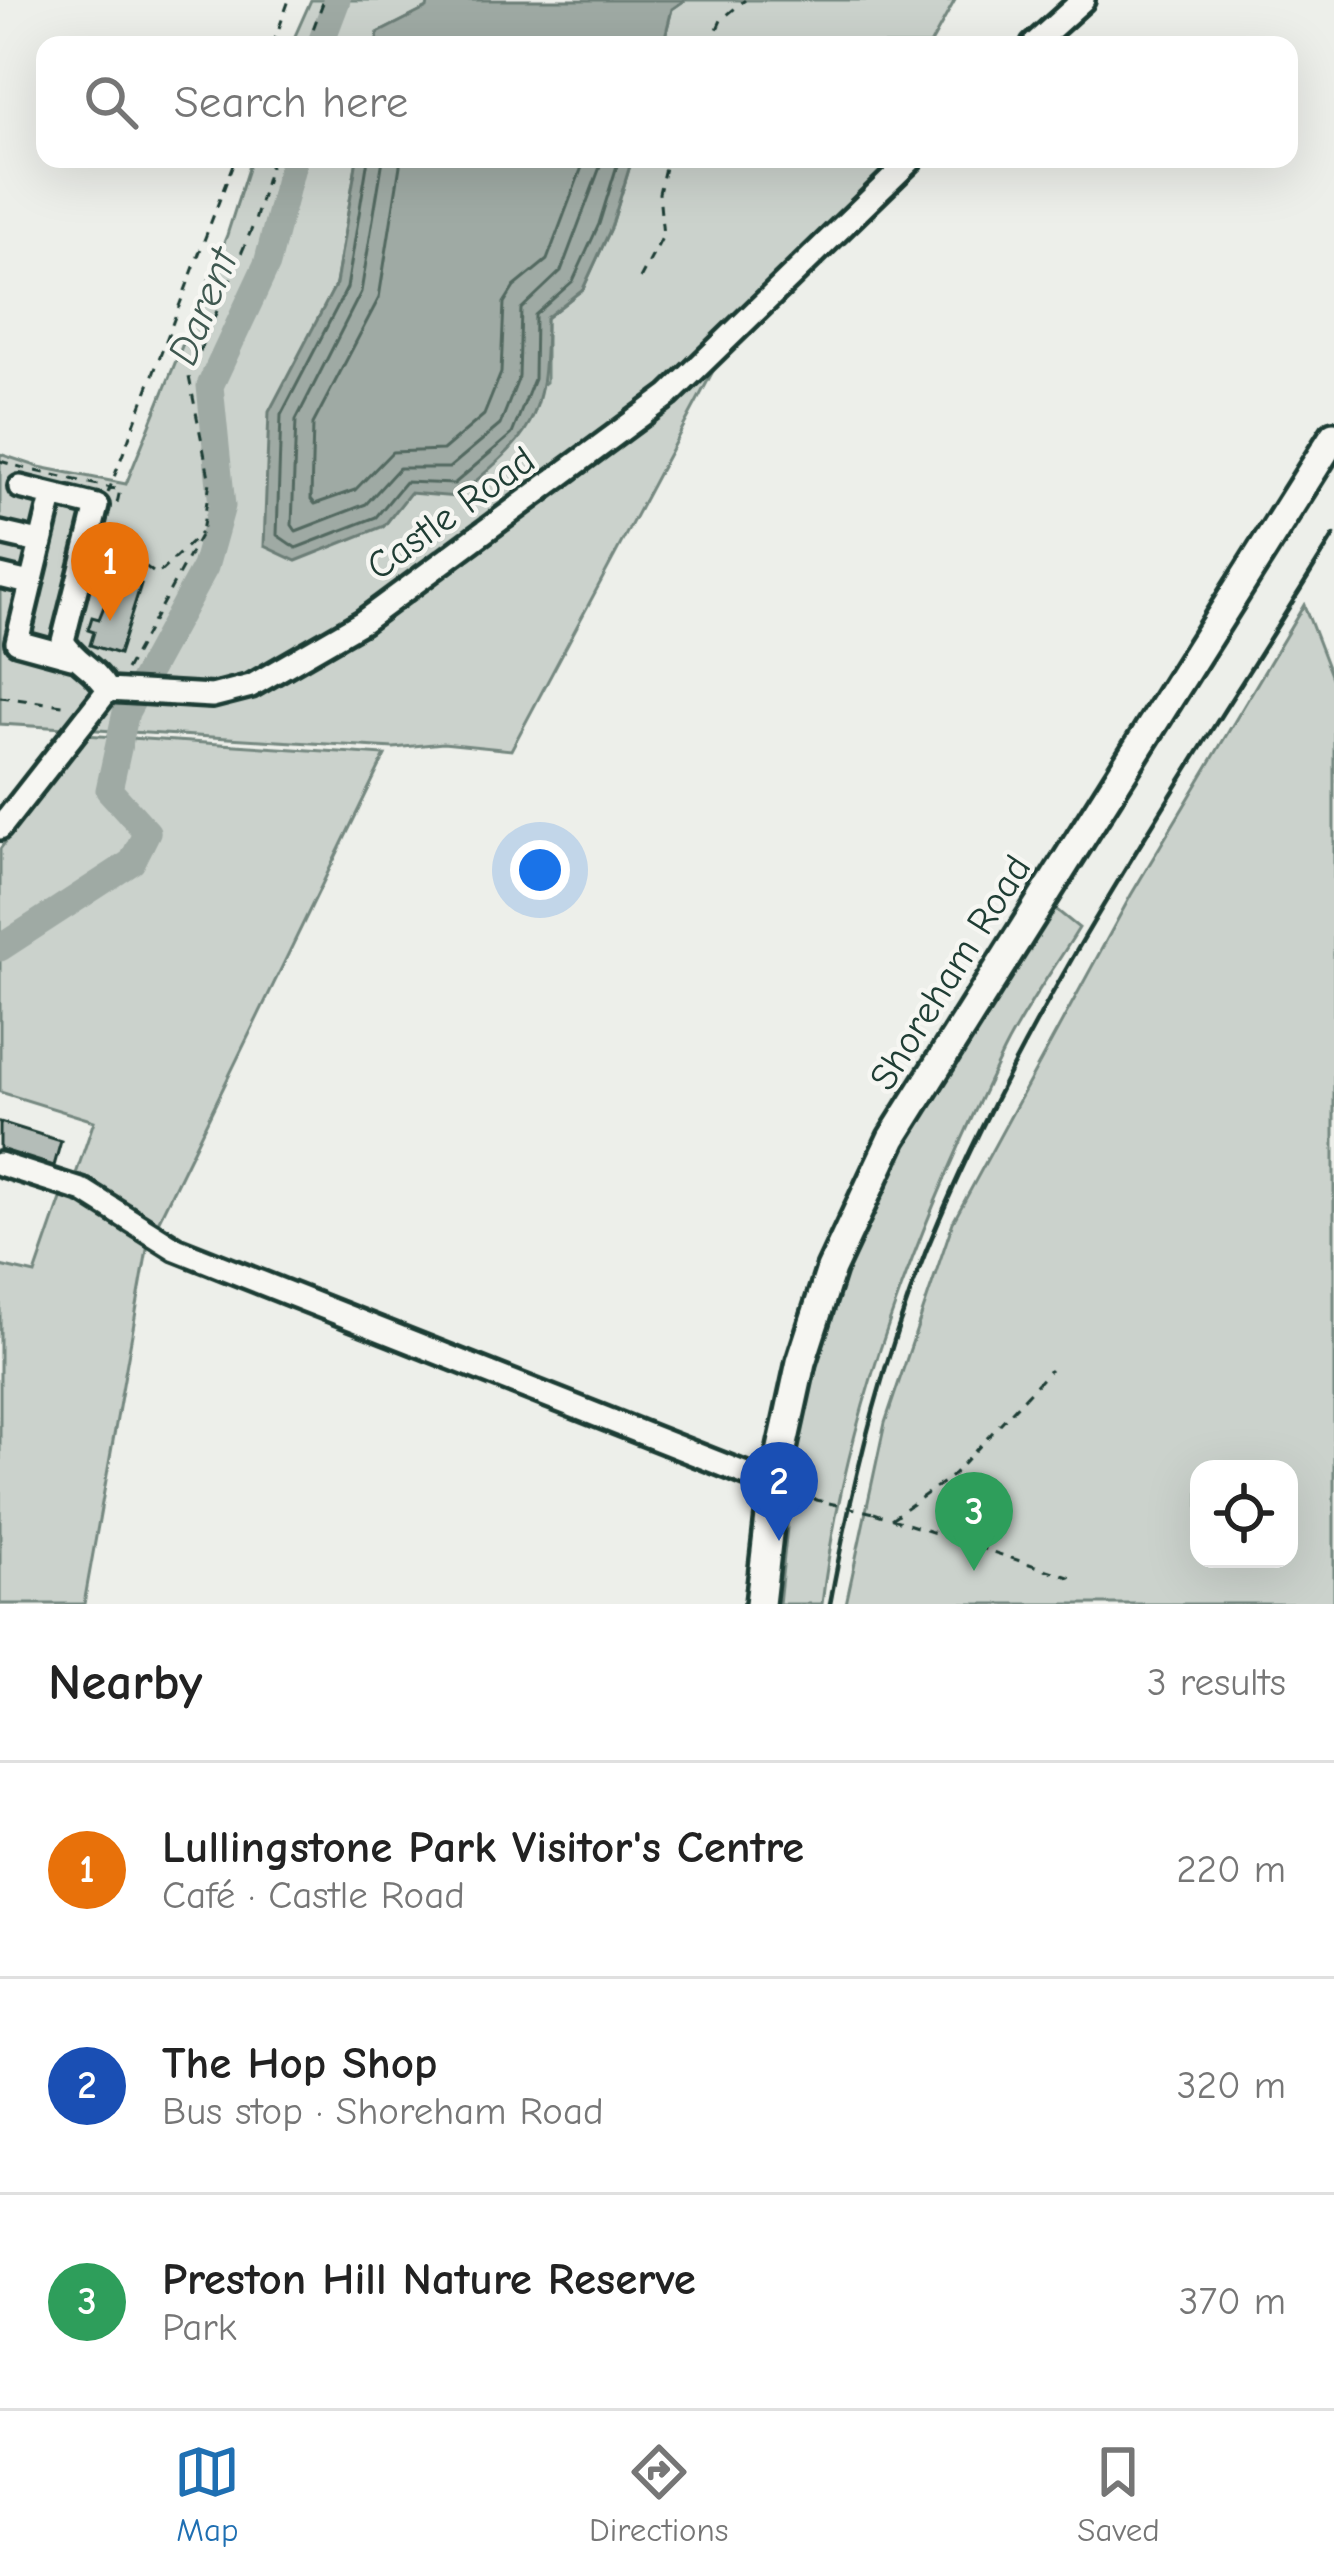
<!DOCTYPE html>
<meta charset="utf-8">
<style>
body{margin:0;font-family:"Comic Neue",sans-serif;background:#f2f2f2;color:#222}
.controls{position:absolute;right:36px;bottom:36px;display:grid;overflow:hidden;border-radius:24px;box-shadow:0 12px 48px #0002}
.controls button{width:108px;height:108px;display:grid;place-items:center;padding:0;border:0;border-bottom:3px solid #e0e0e0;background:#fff;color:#222;font:60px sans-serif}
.you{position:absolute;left:540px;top:870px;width:42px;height:42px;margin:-30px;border:9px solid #fff;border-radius:50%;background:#1a73e8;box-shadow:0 0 0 18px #1a73e833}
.badge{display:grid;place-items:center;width:78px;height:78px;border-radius:50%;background:#1f6fb2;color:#fff;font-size:39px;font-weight:700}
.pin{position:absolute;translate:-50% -99px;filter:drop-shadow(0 3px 6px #0008)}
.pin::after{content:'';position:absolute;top:63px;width:42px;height:36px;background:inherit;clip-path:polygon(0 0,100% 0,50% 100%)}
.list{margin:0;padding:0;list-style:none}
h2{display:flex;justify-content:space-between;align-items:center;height:156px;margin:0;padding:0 48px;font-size:51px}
h2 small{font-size:39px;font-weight:400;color:#767676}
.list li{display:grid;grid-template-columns:78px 1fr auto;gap:36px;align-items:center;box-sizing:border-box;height:216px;padding:0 48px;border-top:3px solid #e0e0e0}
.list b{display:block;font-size:45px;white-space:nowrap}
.list p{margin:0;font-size:39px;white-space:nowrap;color:#767676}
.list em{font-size:39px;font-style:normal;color:#767676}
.icon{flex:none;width:66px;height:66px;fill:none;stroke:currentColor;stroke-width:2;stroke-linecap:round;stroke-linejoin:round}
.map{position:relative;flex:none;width:1334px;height:1604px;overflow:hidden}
.search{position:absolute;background:#fff;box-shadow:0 12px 48px #0002;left:36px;right:36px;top:36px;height:132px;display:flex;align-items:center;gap:30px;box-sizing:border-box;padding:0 42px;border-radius:24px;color:#767676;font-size:45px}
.sheet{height:804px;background:#fff}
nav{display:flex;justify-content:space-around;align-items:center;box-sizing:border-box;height:168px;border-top:3px solid #e0e0e0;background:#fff;font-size:33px;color:#767676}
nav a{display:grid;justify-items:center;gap:6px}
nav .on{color:#1f6fb2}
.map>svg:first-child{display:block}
</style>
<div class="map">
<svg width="1334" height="1604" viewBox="0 0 1334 1604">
<rect width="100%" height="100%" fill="#edefea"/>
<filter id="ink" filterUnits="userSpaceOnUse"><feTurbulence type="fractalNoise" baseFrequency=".00833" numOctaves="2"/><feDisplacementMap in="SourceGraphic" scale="24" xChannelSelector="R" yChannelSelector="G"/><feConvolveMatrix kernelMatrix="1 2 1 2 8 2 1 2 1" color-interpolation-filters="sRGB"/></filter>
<g filter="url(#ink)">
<path fill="#cbd2cc" stroke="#758880" stroke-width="3" fill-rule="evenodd" d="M311,0H429L428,8L378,33L376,45H291Z
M685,0H955L930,45H663L672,9Z
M251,159H357L336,284L313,331L384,526L410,492L546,382V318L583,289L611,228L632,159H910L737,326L511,750L443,743L394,748L0,724V454L39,467L126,484L227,235Z
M1304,605L1334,683V1604H846L885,1423L953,1222L1131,895ZM1199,1469H1289V1559H1199Z
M85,735L385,755L156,1226L76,1174L94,1121L0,1092V849Z
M1048,903L1079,928C1054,969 1024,1009 1003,1052C919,1224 845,1413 822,1604H779L788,1518L781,1496C801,1412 820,1329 854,1249C905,1128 982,1016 1048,903Z
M64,1190L148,1244L84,1604H0V1266L35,1274Z"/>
<path fill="#9faaa4" stroke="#6c7e77" stroke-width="3" d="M429,0H685L672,9L663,45H376L378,33L427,8Z
M357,159H632L611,228L583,289L546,318C545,422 534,432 457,497L410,493L384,526L296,561L264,546L269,412L336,284Z"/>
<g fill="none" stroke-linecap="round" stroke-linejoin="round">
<path stroke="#526961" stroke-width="3" d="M368,159L347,288L281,415L277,535L296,548L376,517L405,482L454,484L512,434L534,379L535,315L573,281L599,224L619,159
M383,159L361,292L296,420L292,525L296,531L366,504L399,468H449L500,425L519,377L521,309L561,271L603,159
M401,159L379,298L313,424L311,499L315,504L355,490L392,452L443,450L484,415L501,373L504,303L514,287L547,260L585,159"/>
<path stroke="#9faaa4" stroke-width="27" d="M320,45L337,0
M0,948L132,862L147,832L109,790L126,712L205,567L222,506L210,386L267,264L294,159"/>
</g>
<path fill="#b4bdb8" stroke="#1f3d34" stroke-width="3" d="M116,577L141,584L119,654L90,645L94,632L88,630L92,617L99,619Z
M0,1122L61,1141L54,1166L0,1149Z"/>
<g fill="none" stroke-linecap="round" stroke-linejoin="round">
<defs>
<path id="minor" d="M1033,45L1083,0
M20,487L97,506L63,641C76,663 95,667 108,690
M52,497L17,642L72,657
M0,533L39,542
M0,576L29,583
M0,828L108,690L212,696L251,686L362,622L669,395L912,159
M0,1164L84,1191L176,1249L774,1485"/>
<path id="major" d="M760,1604L773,1490L801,1362L831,1269L892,1138L1334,436"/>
</defs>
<use href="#minor" stroke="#1f3d34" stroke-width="30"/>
<use href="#major" stroke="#1f3d34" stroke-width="36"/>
<path stroke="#1f3d34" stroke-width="3" stroke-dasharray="9 9" stroke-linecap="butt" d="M273,45L289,0
M307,45L324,0
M710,45L721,20L745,0
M640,279L663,236L659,193L667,159
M0,461L27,469
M36,471L120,490L116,508
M108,493L235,159
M112,529L113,542L157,575L201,533
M126,670L202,532L210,482L189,377L255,221L272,159
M0,697L71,706
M796,1495L829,1503
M874,1513L1072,1578
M891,1519L952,1476L1050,1370"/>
<use href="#minor" stroke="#f6f6f2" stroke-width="21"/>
<use href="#major" stroke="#f6f6f2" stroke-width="27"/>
<path stroke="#1f3d34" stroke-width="4.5" d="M830,1604C854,1474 886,1342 939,1220C1043,978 1197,759 1334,535"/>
<path stroke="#1f3d34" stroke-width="3" stroke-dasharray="9 9" stroke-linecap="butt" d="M829,1503L874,1513"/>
</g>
</g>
<g text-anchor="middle" stroke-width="9" stroke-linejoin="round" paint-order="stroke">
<g font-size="39" fill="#1f3d34" stroke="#f6f6f2">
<text transform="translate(450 512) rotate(-36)" y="14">Castle Road</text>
<text transform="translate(949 972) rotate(-58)" y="14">Shoreham Road</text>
</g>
<g font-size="42" font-style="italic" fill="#3f5850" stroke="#f6f6f2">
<text transform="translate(202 306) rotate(-68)" y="15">Darent</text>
</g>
</g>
</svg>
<div class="controls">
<button><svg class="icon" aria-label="locate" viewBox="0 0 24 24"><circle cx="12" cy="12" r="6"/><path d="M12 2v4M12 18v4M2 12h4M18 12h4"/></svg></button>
</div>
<div class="you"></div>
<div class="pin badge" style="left:110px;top:621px;background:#e8710a">1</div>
<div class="pin badge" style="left:779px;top:1541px;background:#1a4fb4">2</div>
<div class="pin badge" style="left:974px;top:1571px;background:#2e9e5b">3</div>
<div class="search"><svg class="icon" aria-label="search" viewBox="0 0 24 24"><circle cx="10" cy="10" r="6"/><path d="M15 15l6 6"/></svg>Search here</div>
</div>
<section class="sheet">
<h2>Nearby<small>3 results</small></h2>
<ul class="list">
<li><span class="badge" style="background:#e8710a">1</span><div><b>Lullingstone Park Visitor's Centre</b><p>Café · Castle Road</p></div><em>220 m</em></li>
<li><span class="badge" style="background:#1a4fb4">2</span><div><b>The Hop Shop</b><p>Bus stop · Shoreham Road</p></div><em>320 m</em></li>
<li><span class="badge" style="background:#2e9e5b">3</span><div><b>Preston Hill Nature Reserve</b><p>Park</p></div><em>370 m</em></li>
</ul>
</section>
<nav>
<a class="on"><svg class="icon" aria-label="map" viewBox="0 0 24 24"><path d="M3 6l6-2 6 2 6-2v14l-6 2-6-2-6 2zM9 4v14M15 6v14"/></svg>Map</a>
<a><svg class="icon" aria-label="directions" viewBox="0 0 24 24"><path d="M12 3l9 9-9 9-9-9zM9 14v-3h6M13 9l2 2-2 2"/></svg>Directions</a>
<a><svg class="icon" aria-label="saved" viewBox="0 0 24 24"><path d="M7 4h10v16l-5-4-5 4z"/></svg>Saved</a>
</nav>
